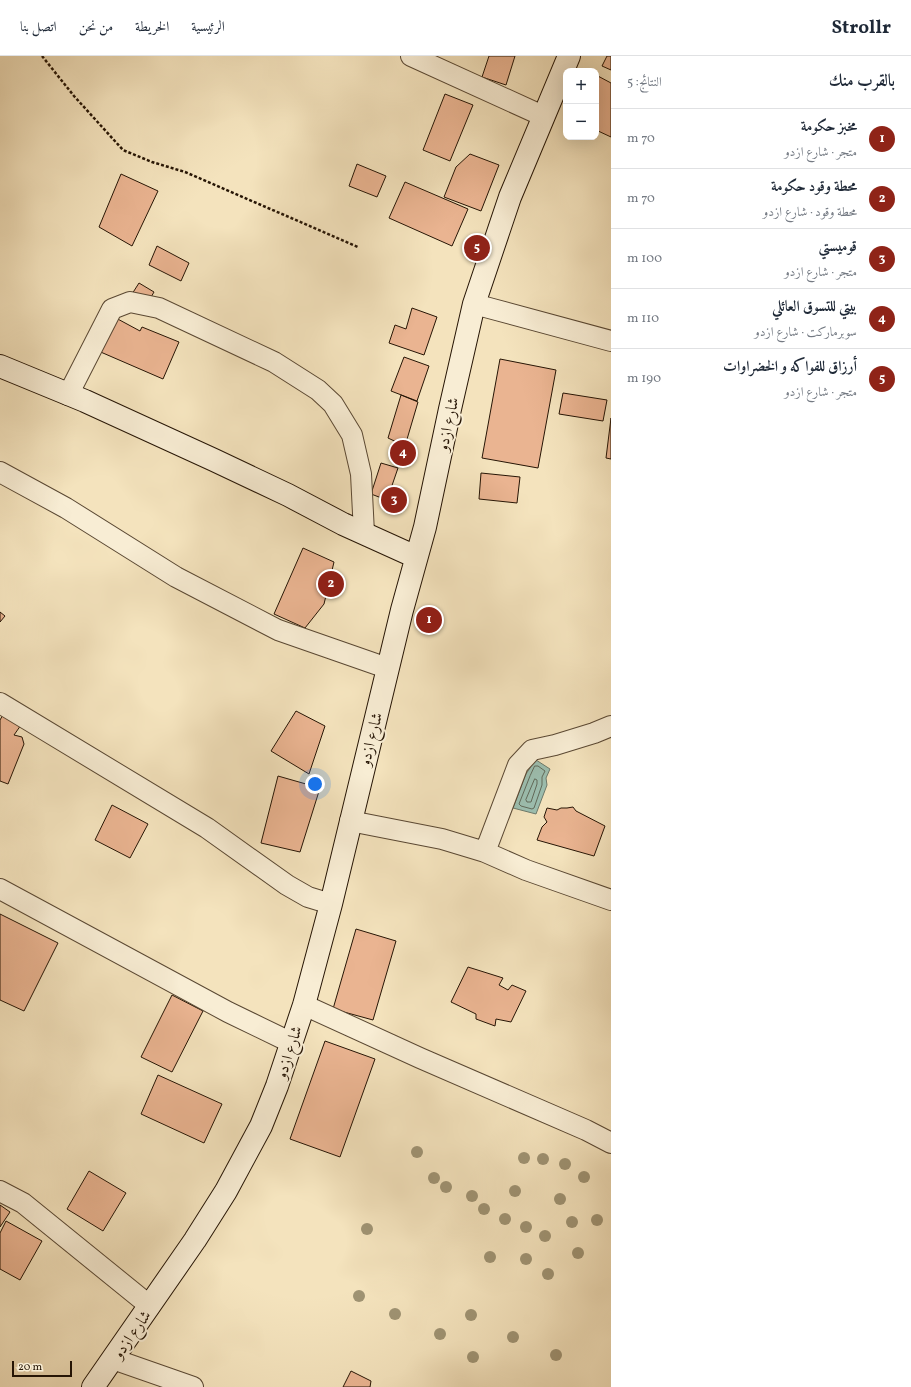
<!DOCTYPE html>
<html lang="ar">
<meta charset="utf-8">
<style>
body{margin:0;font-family:Vollkorn,Amiri,serif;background:#f6f6f7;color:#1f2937;direction:rtl}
.controls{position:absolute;right:12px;top:12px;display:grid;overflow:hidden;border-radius:8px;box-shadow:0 4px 16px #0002}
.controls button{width:36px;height:36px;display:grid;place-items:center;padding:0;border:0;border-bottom:1px solid #e0e1e3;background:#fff;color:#1f2937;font:20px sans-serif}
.scale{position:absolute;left:12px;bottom:10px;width:60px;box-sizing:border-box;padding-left:4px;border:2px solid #261505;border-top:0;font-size:11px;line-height:14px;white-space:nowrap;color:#261505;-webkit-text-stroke:3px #f8edd4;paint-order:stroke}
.you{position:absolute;left:315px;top:728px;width:14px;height:14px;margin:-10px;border:3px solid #fff;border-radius:50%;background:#1a73e8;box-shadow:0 0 0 6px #1a73e833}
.badge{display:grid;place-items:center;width:26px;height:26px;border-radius:50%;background:#8f2418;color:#fff;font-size:13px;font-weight:700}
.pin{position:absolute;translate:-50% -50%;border:2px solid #fff;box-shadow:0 1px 4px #0006}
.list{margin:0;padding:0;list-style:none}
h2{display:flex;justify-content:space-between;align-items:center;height:52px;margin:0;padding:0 16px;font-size:17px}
h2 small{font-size:13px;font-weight:400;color:#747a83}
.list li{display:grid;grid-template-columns:26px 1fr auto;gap:12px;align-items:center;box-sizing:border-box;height:60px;padding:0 16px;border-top:1px solid #e0e1e3}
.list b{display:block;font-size:15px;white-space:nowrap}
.list p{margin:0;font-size:13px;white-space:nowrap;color:#747a83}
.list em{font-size:13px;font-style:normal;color:#747a83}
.map{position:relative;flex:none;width:611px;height:1331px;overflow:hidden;direction:ltr}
header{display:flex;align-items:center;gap:24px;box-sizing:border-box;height:56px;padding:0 20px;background:#fff;border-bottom:1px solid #e0e1e3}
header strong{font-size:19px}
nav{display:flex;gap:22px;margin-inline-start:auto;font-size:14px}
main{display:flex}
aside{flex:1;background:#fff}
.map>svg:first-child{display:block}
</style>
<header>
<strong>Strollr</strong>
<nav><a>الرئيسية</a><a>الخريطة</a><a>من نحن</a><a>اتصل بنا</a></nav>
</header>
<main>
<aside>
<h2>بالقرب منك<small>النتائج: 5</small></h2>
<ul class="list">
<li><span class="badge">1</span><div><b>مخبز حكومة</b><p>متجر · شارع ازدو</p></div><em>70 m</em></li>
<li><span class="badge">2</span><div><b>محطة وقود حكومة</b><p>محطة وقود · شارع ازدو</p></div><em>70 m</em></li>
<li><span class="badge">3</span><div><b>قوميستي</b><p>متجر · شارع ازدو</p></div><em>100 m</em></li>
<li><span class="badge">4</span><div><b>بيتي للتسوق العائلي</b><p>سوبرماركت · شارع ازدو</p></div><em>110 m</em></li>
<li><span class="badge">5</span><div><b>أرزاق للفواكه و الخضراوات</b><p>متجر · شارع ازدو</p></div><em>190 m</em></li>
</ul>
</aside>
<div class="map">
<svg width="611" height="1331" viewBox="0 0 611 1331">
<rect width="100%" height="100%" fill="#f4e3bd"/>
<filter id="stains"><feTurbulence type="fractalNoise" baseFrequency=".005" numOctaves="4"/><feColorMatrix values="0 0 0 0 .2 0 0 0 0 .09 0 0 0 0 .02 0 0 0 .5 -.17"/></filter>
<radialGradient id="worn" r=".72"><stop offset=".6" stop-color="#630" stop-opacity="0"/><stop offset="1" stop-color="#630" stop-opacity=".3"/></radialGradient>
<path fill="#9cbeaf" stroke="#6d7a6b" d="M533,702L550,713L546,722L547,729L536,758L513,752L526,718L530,712Z"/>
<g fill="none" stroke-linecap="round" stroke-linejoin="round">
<path stroke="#616a5a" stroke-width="1" d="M535,710H538L545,715L542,721V729L534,752L532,753L521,750L519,748L530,720Z
M535,723L537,724V728L531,746H527L526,744Z"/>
</g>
<path fill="#eab491" stroke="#261505" d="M489,0H515L506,29L482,21Z
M607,0H611V14L602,10Z
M596,19L611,27V81L596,74Z
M445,38L473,49L450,105L423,94Z
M470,98L499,109L481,155L444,141L456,111Z
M357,108L386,120L377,141L349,130Z
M121,118L158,135L132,190L99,171Z
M405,126L468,153L452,190L389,162Z
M157,190L189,207L181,225L149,209Z
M139,227L154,236L147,248L132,238Z
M412,252L437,261L424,299L389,287L395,269L406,273Z
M114,261L140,275L142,271L179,286L163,323L96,294Z
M404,301L429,310L417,345L391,335Z
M500,303L556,314L538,412L482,402Z
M563,337L607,344L603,365L559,358Z
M401,339L418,346L405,390L388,382Z
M611,362V403L606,402Z
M381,407L398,412L387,444L371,438Z
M481,417L520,421L517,447L479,443Z
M303,492L334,506L324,548L305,572L274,558Z
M0,556L5,560L0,566Z
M296,655L325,670L309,718L271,695Z
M4,657L21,669L14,679L22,681L24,688L8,728L0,725V664Z
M278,720L320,732L300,796L261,787Z
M112,749L148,768L130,802L95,784Z
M573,751L576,755L605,770L594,800L537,784L542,771L547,766L544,761L547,752L557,754L561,752H567Z
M0,858L58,887L24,955L0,944Z
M356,873L396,885L373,964L333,953Z
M468,911L503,922L499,929L508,934L512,929L526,935L511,966L496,963L495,970L476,963V958L451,946Z
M172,939L203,955L172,1016L141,1001Z
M325,985L375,1003L340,1101L290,1083Z
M158,1019L222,1048L204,1087L141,1058Z
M89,1115L126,1137L103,1175L67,1153Z
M0,1149L10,1156L0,1171Z
M6,1165L42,1185L20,1224L0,1213V1177Z
M351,1315L371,1325L370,1331H343Z"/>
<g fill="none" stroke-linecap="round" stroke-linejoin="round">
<defs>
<path id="street" d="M411,0L543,60
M474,248L611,285
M68,339L112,253L130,246L159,252L274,306L318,334L333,348L352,379L361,418L364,477
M0,416L66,452L176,521L278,574L387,612
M0,647L207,772L287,829L308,841L331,848
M350,765L442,783L485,796L526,814L611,844
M485,796L518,709L532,694L555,689L594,677L611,670
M0,833L228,956L292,987
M304,949L420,1002L586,1074L611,1087
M0,1135L23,1147L150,1250
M113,1303L193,1331"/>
<path id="secondary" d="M0,310L85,345L214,404L288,439L343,468L416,501
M93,1331L195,1184L226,1135L261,1070L277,1030L304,949L331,848L402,554L425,471L450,353L474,248L510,141L569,0"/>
</defs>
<use href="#street" stroke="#5a4833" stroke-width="22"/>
<use href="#secondary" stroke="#261505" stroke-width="24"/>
<path stroke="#261505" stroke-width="2.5" stroke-dasharray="3 2" stroke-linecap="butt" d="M42,0L74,40L123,94L152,106L185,116L358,191"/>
<use href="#street" stroke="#f8edd4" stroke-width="20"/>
<use href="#secondary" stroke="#f8edd4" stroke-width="22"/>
</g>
<g fill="#9f9373">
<circle cx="417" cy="1096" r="6"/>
<circle cx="524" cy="1102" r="6"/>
<circle cx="543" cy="1103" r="6"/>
<circle cx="565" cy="1108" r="6"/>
<circle cx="584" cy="1121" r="6"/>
<circle cx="434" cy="1122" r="6"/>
<circle cx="446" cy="1131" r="6"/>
<circle cx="515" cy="1135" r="6"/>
<circle cx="472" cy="1140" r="6"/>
<circle cx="560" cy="1143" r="6"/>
<circle cx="484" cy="1153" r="6"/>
<circle cx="505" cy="1163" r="6"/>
<circle cx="597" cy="1164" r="6"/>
<circle cx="572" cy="1166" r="6"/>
<circle cx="526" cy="1171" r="6"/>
<circle cx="367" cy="1173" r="6"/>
<circle cx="545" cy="1180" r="6"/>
<circle cx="578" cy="1197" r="6"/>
<circle cx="490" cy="1201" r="6"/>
<circle cx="526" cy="1203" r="6"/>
<circle cx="548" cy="1218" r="6"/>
<circle cx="359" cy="1240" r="6"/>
<circle cx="395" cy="1258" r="6"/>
<circle cx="471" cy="1259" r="6"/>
<circle cx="440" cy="1278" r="6"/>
<circle cx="513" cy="1281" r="6"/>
<circle cx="556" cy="1299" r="6"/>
<circle cx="473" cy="1301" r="6"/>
</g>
<g text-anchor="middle" stroke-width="4" stroke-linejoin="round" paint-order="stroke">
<g font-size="16" fill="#261505" stroke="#f8edd4">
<text transform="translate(447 368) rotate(-78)" y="6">شارع ازدو</text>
<text transform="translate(370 683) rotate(-76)" y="6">شارع ازدو</text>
<text transform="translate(288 996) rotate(-72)" y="6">شارع ازدو</text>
<text transform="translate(131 1278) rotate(-55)" y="6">شارع ازدو</text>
</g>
</g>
<rect width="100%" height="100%" filter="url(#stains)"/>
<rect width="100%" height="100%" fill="url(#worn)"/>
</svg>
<div class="controls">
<button>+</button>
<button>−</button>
</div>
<div class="scale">20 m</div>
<div class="you"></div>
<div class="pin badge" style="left:429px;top:564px">1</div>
<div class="pin badge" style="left:331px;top:528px">2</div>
<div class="pin badge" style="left:394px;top:444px">3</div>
<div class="pin badge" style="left:403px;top:397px">4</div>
<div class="pin badge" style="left:477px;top:192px">5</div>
</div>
</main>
